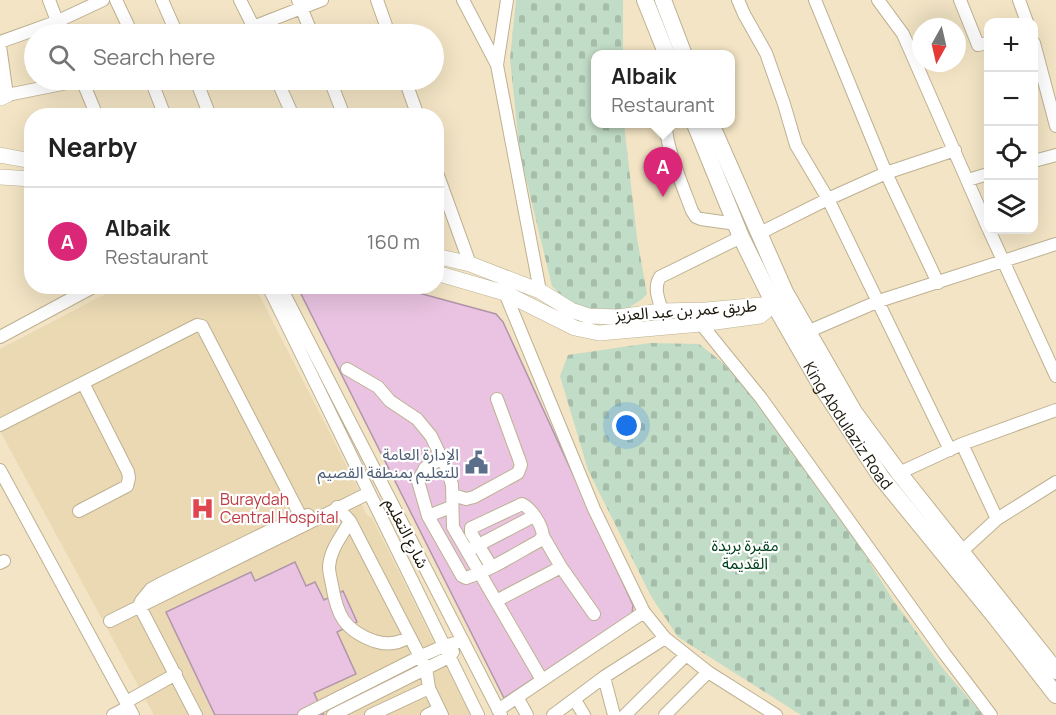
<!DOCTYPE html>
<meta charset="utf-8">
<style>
body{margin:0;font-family:Manrope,"Noto Sans Arabic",sans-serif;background:#f6f6f6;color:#222}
.controls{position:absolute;right:18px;top:18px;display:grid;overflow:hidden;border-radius:12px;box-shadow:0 6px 24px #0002}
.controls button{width:54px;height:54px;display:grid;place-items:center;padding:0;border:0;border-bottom:2px solid #e0e0e0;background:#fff;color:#222;font:30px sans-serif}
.compass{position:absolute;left:912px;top:18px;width:54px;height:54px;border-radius:50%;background:#fff;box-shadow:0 6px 24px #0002;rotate:188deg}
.you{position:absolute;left:627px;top:426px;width:21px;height:21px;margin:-15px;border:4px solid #fff;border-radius:50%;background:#1a73e8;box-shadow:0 0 0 9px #1a73e833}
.badge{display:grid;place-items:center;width:39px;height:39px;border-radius:50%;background:#db2777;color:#fff;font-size:20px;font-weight:700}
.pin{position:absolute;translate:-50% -50px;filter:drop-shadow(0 2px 3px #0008)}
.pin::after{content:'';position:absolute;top:32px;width:21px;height:18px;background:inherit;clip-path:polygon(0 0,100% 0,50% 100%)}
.popup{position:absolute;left:591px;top:50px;width:144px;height:78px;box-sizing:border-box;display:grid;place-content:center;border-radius:12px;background:#fff;filter:drop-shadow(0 2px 4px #0005);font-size:20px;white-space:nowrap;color:#767676}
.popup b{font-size:22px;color:#222}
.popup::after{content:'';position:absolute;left:50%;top:100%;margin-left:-12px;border:12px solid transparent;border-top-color:#fff}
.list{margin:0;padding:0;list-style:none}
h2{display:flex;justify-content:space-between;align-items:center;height:78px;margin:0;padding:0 24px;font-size:26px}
h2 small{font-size:20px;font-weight:400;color:#767676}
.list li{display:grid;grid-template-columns:39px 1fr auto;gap:18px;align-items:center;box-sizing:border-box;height:108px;padding:0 24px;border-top:2px solid #e0e0e0}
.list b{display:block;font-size:22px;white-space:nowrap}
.list p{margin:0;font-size:20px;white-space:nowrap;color:#767676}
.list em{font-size:20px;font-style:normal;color:#767676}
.icon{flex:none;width:33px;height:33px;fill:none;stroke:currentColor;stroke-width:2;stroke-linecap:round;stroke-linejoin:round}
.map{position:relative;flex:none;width:1056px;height:715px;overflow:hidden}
.search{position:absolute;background:#fff;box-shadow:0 6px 24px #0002;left:24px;top:24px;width:420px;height:66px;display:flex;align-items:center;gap:15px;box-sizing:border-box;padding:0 21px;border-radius:33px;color:#767676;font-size:22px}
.panel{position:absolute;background:#fff;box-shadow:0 6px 24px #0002;left:24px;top:108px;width:420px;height:186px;border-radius:24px}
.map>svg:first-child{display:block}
</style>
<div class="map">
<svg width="1056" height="715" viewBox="0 0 1056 715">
<defs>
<pattern id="cemetery-stones" width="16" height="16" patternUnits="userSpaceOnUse" patternTransform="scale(1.5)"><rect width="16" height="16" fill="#c2ddc7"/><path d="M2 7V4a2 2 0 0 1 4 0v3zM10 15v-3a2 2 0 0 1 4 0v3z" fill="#a6bdaa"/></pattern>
</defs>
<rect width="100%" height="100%" fill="#f2e4c4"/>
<path fill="#ead9b3" d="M119,287H255L361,494L359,500L367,515L372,518L470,715H154L0,431V349Z"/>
<path fill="url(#cemetery-stones)" d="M516,0H623V54L596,55V124H624L637,238L647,294L641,300L622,312L593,311L566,300L552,286L520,154L510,59Z
M650,343L699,344L723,363L786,436L852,534L893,600L945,671L983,715H801L678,637L651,596L588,470L560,376L568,355Z"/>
<path fill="#e9c3e1" stroke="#b196ab" stroke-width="1.5" d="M297,286H393L496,314L503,322L633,605L632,614L504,698Z
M295,562L306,586L315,582L324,600L343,591L357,622L337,632L356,674L314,693L324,715H215L166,612L251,572L255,581Z"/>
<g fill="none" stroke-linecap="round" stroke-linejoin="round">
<defs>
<path id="minor" d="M49,0L62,34
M116,0L132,34
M162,0L177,34
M240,0L257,34
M298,0L312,34
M377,0L389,34
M463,0L497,65L540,291
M738,0L744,14L766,53L784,104L796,145L828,199L950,450
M815,0L886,173L938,283
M878,0L903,34L988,228
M960,0L978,45L988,43
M1019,0L1027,22
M235,34L322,0
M0,42L56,22L103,0
M1034,43L1056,126
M0,46L7,95L82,80
M497,65L507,0
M82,80L97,116
M151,80L165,116
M196,80L210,116
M277,80L293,116
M330,80L344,116
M405,80L418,116
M667,124C662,139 686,194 692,211L696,217L701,219L736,224
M1034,161L1056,155
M436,170L470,264
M968,180L988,174
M989,230L1056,376
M758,234L828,199L886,173L955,150
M268,286L478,715
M280,286L501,715
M505,293L594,509L644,612L665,638L708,672L776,715
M662,311C659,300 653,288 660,277L741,237
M701,324L761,398L944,653L991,715
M807,332L879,301L1056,244
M0,337L95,286
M347,369L378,387L390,401L417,419L431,436L448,471L452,485L453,527L542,680
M0,425L197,325L202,326L301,517
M962,444L997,519
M0,470L133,715
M899,473L962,444L1056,410
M453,495L466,499L474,497L518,473L521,465L519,459L497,399
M337,507L350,521L426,668L429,688L442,715
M451,507L428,516L462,576L466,578C491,570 515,554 539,541L543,536C542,525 532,509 522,504L471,528V533L491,566
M79,511L127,486L129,478L128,472L83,383
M428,516L418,481L425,468L442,458
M350,521C342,536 330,549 329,567C329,573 331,579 332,585C337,615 344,630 374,641C386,645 398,644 409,637
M543,536L561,567L594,614
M471,549L534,516
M962,551L997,519L1056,482
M0,563L4,561
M141,601L151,589L160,584L294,519L308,515
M496,601L561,567
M139,605L196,715
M110,621L369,493
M517,697L527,715
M575,700L584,715
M126,702L176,674
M498,710L644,612
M113,715L128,707
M304,715L419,657L444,646L462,641
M333,715L449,657L453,652
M371,715L429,688
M427,715L439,709
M553,715L604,677
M614,715L604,677L665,638
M625,715L686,655
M665,715L708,672"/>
<path id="major" d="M0,98L7,95
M0,155L32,161
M0,177L32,179
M436,256L470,264L540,291L571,310L589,316L618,317L662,311L706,310L774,304
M436,273L505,293L575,328L599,333L701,324L760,316L774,304"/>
<g id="highway">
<path d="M645,0L667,55"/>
<path d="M663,0L684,55"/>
<path id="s1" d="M695,124L741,237L774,304L820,384L881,477L997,619L1056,695"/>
<path d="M711,124L785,292L854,412L899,473L1056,671"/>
</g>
</defs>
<use href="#minor" stroke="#beb192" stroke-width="14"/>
<use href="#major" stroke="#beb192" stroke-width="16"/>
<use href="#highway" stroke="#beb192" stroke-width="18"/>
<use href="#minor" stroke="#fff" stroke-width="12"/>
<use href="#major" stroke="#fff" stroke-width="15"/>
<use href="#highway" stroke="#fff" stroke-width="16"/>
</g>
<defs>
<symbol id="civic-bare" viewBox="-9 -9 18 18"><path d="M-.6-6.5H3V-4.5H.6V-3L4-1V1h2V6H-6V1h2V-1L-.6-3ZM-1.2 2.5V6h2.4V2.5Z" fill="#5c6f8a" stroke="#fff" stroke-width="2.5" paint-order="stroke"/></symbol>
<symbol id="hospital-bare" viewBox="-9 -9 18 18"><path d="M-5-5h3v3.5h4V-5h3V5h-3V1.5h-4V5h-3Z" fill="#e0444e" stroke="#fff" stroke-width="2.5" paint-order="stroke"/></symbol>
</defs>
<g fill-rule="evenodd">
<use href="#civic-bare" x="460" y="446" width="33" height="33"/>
<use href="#hospital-bare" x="186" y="492" width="33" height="33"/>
</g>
<g text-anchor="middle" stroke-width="4.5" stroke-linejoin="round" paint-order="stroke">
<g font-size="16" fill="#1c170b" stroke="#fff">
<text transform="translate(686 310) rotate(-4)" y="6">طريق عمر بن عبد العزيز</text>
<text dy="6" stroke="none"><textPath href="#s1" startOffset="339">King Abdulaziz Road</textPath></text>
<text transform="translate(407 533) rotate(63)" y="6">شارع التعليم</text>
</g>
<g font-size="16" fill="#4e5e75" stroke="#fff" text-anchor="end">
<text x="459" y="460">الإدارة العامة<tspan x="459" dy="18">للتعليم بمنطقة القصيم</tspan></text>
</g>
<g font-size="16" fill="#be3a42" stroke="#fff" text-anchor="start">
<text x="220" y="505">Buraydah<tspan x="220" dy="18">Central Hospital</tspan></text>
</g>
<g font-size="16" fill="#00411c" stroke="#fff">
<text x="745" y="551">مقبرة بريدة<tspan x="745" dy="18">القديمة</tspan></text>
</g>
</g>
</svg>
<div class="controls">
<button>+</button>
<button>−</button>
<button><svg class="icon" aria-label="locate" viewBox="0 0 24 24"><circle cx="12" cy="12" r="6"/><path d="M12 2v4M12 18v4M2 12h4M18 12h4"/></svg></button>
<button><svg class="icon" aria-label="layers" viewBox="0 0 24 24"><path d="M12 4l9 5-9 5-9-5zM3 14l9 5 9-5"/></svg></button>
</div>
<svg class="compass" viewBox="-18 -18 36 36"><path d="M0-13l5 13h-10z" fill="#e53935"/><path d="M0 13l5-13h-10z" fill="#767676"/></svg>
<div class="you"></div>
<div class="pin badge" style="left:663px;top:197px">A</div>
<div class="popup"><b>Albaik</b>Restaurant</div>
<div class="search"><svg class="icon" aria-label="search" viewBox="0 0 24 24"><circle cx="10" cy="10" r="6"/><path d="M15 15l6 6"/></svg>Search here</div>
<section class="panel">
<h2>Nearby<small></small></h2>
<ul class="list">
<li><span class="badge">A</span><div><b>Albaik</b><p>Restaurant</p></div><em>160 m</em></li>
</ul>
</section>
</div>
